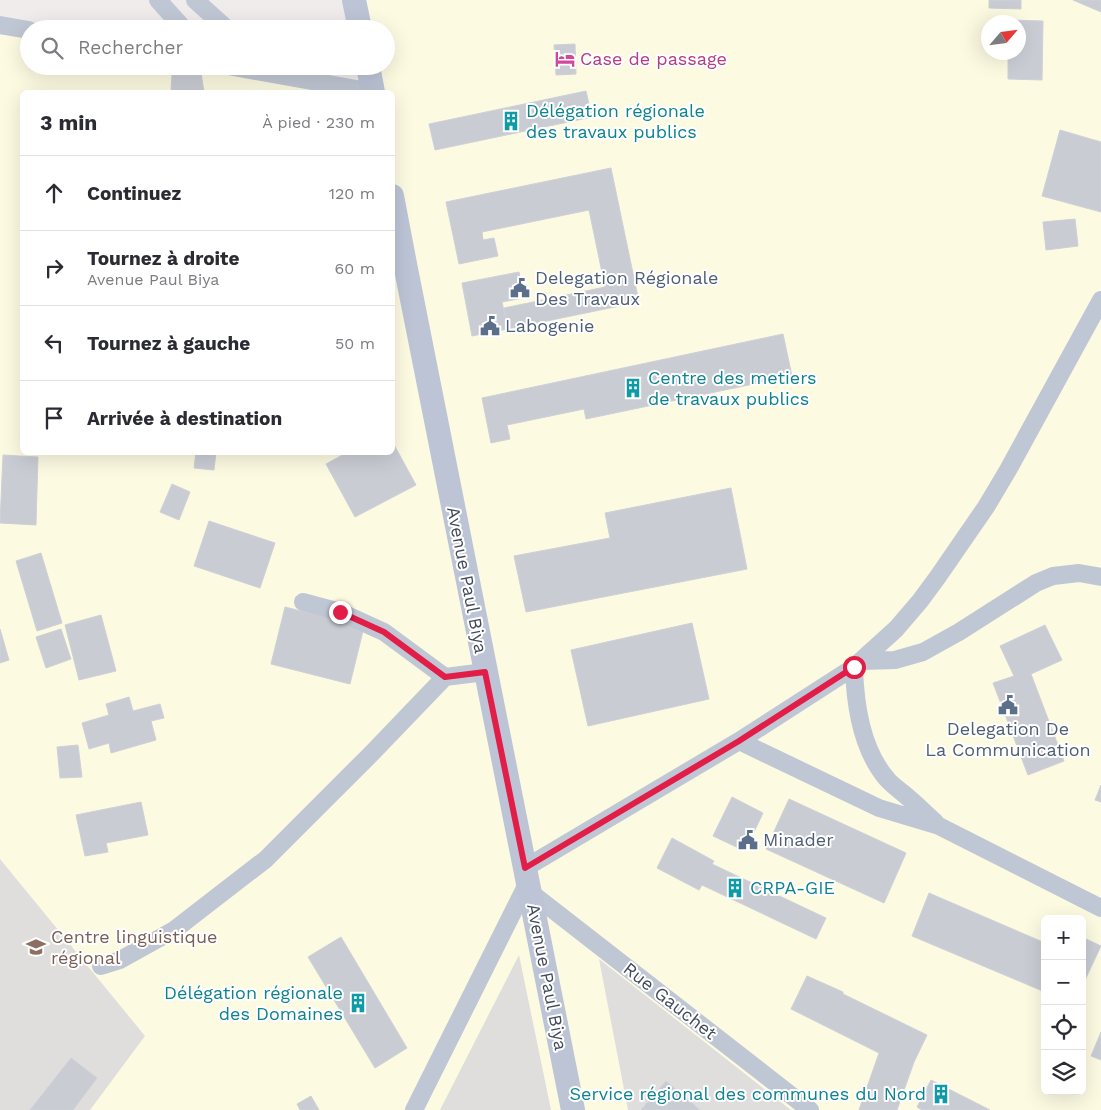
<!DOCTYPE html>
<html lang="fr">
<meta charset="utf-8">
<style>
body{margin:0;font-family:"Work Sans",sans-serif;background:#f2f2f3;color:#2b2b33}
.controls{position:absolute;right:15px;bottom:15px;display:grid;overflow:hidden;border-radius:8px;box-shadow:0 5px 20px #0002}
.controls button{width:45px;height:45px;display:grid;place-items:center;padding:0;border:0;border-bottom:1px solid #e1e1e2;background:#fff;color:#2b2b33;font:25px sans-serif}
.compass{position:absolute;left:981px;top:15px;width:45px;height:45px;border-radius:50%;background:#fff;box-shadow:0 5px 20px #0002;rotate:62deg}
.stop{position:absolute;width:15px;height:15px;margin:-11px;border:4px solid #e11d48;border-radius:50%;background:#fff}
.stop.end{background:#e11d48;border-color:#fff;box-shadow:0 1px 5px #0008}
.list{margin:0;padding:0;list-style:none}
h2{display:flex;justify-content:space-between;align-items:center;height:65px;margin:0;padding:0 20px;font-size:21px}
h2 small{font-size:16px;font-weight:400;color:#7c7c81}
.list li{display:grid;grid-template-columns:32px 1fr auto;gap:15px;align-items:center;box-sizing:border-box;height:75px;padding:0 20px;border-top:1px solid #e1e1e2}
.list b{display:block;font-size:19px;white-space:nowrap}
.list p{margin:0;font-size:16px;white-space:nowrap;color:#7c7c81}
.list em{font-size:16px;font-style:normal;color:#7c7c81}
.icon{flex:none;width:28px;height:28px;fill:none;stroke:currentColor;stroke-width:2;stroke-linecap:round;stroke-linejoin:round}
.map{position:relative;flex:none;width:1101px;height:1110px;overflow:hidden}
.search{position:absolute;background:#fff;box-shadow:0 5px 20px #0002;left:20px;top:20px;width:375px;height:55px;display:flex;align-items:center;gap:12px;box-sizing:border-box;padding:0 18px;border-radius:28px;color:#7c7c81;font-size:19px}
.panel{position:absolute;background:#fff;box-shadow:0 5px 20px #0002;left:20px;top:90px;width:375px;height:365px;border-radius:8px}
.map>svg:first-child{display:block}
</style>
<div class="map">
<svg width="1101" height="1110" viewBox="0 0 1101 1110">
<rect width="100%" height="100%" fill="#efeceb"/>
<path fill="#fcfae1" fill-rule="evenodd" d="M355,0H1101V1110H0V22L38,29H29V66H251L373,91L369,66H386V29H361ZM988,22H1018V52H988ZM22,92H392V452H22ZM1045,919H1082V1091H1045Z"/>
<path fill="#e0dddd" d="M0,859L145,1036L90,1110H0Z
M519,955L551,1110H440Z
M599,959L791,1110H628Z"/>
<path fill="#caccd4" stroke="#cfd0d8" d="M989,0H1021V9L989,8Z
M1073,0H1101V12Z
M1009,20L1043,21L1042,80L1008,79V52H1018V22H1009Z
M575,44L576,74L556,75L554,45Z
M195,69L201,73L204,92H173L171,89L172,74Z
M586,91L592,117L435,150L429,124Z
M1060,130L1101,142V212L1042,196Z
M611,168L639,302L508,329L504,308L605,287L589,210L482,232L483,240L494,238L498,256L459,264L446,202Z
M1075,219L1078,246L1046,250L1043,222Z
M519,272L524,298L502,302L508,329L472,336L462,283Z
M783,334L792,376L586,419L584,409L507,425L510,439L491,443L482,398Z
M392,441L416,485L355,517L326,464L348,452H392Z
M196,452H216L214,470L194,468Z
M3,455L38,457L36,525L0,523Z
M172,484L190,492L179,520L160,512Z
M731,488L747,569L526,612L514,556L610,538L605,513Z
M209,521L275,543L260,588L194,566Z
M41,553L62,623L37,631L16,561Z
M285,607L364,627L350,684L271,664Z
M101,615L116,671L79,680L65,625Z
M692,623L709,699L588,726L571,650Z
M1045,625L1062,660L1031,674L1064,761L1028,775L993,683L1014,676L1000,646Z
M0,629L9,660L0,663Z
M61,629L71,659L46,668L36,637Z
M129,697L133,711L160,704L164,718L151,721L156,740L111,753L109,743L89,749L82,723L109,715L106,704Z
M78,745L82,777L60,778L57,747Z
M1101,785V802L1095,800Z
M732,797L763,813L745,851L713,836Z
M789,799L906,853L884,903L766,849Z
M141,802L148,835L106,843L108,852L85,856L76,815Z
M672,838L714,861L712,864L826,918L816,939L702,885L699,890L657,868Z
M929,893L1045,943V992L912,936Z
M341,937L407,1048L375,1068L308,957Z
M1082,937L1101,946L1085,980L1082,978Z
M807,976L843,992V994L927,1035L914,1062L897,1110H859L879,1053L791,1009Z
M1101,1032V1060L1091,1056Z
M71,1058L97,1078L73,1110H30Z
M931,1080L990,1110H922L917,1107Z
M666,1081L700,1110H641Z
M311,1096L319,1110H300L297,1104Z"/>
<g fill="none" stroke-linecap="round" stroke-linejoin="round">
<path stroke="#c0c7d4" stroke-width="18" d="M158,0L184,29
M195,0L227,29
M0,25L29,30
M228,66L373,92
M303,602L340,612L384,632L445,677
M862,661L895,660L923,652L959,632L1036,583L1053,576L1079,573L1101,577
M854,667C855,705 861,749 887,779C891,784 898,789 904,794C915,803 925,813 935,822
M739,741L879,808L939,826L1101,908
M525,868L739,741L854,667L896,629L920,601L937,578L986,507L1008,470L1101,300
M530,892L810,1110
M101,966L120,960L174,930L266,859L372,753L445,677L485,672
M414,1110L528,882"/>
<path stroke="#bcc4d6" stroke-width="24" d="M354,0L360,29
M368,66L373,92
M392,196C450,501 513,805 573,1110"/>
</g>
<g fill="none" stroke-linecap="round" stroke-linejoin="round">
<path stroke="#e11d48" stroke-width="6" d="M340,612L384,632L445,677L485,672L525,868L739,741L854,667"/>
</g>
<defs>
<symbol id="hotel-bare" viewBox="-9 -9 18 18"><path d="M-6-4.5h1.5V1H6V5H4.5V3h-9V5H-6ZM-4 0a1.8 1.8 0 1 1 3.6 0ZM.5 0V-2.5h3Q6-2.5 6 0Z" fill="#d1479c" stroke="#fff" stroke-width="2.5" paint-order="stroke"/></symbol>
<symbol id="building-bare" viewBox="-9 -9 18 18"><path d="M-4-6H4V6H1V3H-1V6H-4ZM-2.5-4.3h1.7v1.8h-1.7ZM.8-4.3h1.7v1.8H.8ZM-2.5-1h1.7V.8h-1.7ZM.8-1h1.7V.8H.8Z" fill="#0f9aa8" stroke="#fff" stroke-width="2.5" paint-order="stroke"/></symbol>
<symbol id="civic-bare" viewBox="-9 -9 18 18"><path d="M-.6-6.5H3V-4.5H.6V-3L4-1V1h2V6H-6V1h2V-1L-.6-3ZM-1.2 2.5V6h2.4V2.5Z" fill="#5c6f8a" stroke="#fff" stroke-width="2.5" paint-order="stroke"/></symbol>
<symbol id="school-bare" viewBox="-9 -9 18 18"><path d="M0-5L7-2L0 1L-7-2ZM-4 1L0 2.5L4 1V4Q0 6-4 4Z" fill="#8d6e63" stroke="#fff" stroke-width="2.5" paint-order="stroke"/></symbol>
</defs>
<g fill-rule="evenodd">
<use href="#hotel-bare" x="551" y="45" width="28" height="28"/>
<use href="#building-bare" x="497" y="107" width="28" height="28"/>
<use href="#civic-bare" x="506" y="274" width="28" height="28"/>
<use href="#civic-bare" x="476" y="312" width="28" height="28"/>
<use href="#building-bare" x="619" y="374" width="28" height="28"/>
<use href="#civic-bare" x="994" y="691" width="28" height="28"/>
<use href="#civic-bare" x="734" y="826" width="28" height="28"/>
<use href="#building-bare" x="721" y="874" width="28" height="28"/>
<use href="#school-bare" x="22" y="933" width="28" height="28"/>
<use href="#building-bare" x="344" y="989" width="28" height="28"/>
<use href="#building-bare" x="927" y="1080" width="28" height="28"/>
</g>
<g text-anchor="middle" stroke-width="4" stroke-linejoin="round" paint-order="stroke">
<g font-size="18" fill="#b23c85" stroke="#fff" text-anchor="start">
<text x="580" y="65">Case de passage</text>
</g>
<g font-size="18" fill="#0d838f" stroke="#fff" text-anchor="start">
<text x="526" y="117">Délégation régionale<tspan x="526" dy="21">des travaux publics</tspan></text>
<text x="648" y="384">Centre des metiers<tspan x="648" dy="21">de travaux publics</tspan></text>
<text x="750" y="894">CRPA-GIE</text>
<text x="343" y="999" text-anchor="end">Délégation régionale<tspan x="343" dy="21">des Domaines</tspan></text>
<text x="926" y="1100" text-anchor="end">Service régional des communes du Nord</text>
</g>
<g font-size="18" fill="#4e5e75" stroke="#fff" text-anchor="start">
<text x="535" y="284">Delegation Régionale<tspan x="535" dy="21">Des Travaux</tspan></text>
<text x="505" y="332">Labogenie</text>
<text x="1008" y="735" text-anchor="middle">Delegation De<tspan x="1008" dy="21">La Communication</tspan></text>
<text x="763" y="846">Minader</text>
</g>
<g font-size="18" fill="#434b5a" stroke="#fff">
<text transform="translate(467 580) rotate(79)" y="6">Avenue Paul Biya</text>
<text transform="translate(547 977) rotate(79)" y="6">Avenue Paul Biya</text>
<text transform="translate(670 1001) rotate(38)" y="6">Rue Gauchet</text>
</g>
<g font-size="18" fill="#785e54" stroke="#fff" text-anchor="start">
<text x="51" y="943">Centre linguistique<tspan x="51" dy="21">régional</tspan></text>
</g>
</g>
</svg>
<div class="controls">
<button>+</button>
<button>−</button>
<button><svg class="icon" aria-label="locate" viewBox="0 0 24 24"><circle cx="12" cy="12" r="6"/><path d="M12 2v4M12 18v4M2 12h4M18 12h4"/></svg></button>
<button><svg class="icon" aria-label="layers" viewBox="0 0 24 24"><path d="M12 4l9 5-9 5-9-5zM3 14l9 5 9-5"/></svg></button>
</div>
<svg class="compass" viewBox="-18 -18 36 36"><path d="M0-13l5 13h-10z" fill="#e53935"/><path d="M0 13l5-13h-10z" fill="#7c7c81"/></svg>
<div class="stop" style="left:854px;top:667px"></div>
<div class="stop end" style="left:340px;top:612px"></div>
<div class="search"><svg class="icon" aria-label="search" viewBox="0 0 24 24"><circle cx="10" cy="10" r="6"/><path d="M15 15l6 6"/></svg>Rechercher</div>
<section class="panel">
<h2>3 min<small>À pied · 230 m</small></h2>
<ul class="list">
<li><svg class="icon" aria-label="ahead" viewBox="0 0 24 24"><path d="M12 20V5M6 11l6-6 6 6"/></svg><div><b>Continuez</b></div><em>120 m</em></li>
<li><svg class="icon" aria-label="right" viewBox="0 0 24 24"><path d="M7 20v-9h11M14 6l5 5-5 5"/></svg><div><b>Tournez à droite</b><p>Avenue Paul Biya</p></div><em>60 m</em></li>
<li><svg class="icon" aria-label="left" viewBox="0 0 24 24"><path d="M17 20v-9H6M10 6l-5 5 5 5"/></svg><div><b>Tournez à gauche</b></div><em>50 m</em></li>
<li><svg class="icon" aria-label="arrive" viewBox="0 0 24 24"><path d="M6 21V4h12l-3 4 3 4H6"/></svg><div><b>Arrivée à destination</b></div></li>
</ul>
</section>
</div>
